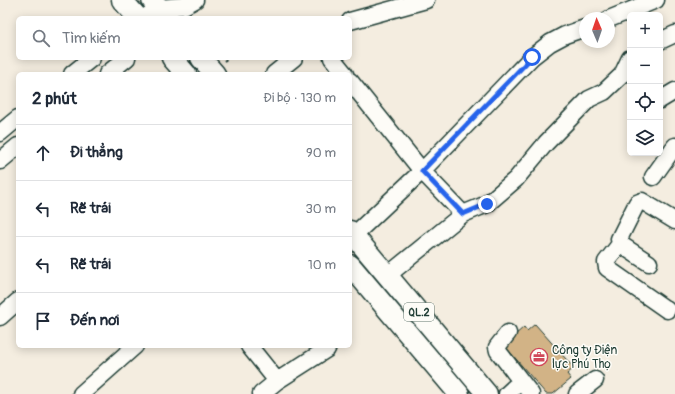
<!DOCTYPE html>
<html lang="vi">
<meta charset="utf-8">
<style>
body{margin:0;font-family:Pangolin,sans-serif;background:#f6f6f7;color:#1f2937}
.controls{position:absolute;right:12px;top:12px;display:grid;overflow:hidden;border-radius:6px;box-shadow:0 2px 10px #0003}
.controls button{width:36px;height:36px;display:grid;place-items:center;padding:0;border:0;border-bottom:1px solid #e0e1e3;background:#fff;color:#1f2937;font:20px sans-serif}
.compass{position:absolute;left:579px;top:12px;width:36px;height:36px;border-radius:50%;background:#fff;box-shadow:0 2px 10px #0003;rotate:358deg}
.stop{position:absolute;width:12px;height:12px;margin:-9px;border:3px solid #2563eb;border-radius:50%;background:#fff}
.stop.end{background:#2563eb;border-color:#fff;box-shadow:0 1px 4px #0008}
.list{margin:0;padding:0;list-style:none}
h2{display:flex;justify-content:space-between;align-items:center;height:52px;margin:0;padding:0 16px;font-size:17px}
h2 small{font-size:13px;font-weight:400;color:#747a83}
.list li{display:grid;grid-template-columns:26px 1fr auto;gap:12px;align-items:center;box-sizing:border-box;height:56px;padding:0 16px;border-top:1px solid #e0e1e3}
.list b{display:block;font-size:15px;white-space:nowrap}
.list em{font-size:13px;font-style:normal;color:#747a83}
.icon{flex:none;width:22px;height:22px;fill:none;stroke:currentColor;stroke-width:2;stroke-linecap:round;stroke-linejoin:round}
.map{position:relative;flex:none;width:675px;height:394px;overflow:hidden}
.search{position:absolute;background:#fff;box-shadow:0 2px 10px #0003;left:16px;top:16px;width:336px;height:44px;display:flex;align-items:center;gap:10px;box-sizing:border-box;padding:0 14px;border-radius:6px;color:#747a83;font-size:15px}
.panel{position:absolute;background:#fff;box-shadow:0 2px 10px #0003;left:16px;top:72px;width:336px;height:276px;border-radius:6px}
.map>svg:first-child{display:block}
</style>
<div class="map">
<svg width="675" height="394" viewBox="0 0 675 394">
<rect width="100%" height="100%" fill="#f4ede0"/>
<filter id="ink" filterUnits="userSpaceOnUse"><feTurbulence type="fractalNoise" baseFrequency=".025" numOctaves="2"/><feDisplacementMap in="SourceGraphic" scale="8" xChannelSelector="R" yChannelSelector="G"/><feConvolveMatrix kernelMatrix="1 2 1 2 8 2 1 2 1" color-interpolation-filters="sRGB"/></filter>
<g filter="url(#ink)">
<path fill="#d2b386" stroke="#1f3d34" d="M535,324L574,368L567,374L571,379L553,394H546L504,345L524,327L527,331Z"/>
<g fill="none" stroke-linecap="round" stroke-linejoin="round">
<defs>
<path id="minor" d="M144,18L159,8L184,6L195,0
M609,19L656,0
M350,21L426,0
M660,41L675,34
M332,58L345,74
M72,74L92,58
M107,74L127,58
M274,74L294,58
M350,81L422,171L463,214
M660,100L675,91
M0,133L18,118
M0,161L18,146
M653,177L675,146
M354,235L422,171L532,57L550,43L565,35L585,28
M620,244L606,262L607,268L667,310
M649,263L620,244L619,239L637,203L642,201L675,221
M388,275L463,214L487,204L516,179L546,143L589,99L604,92L622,75L630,58
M0,317L18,301
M508,333L497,347L498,351L531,394
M249,346L277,381
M81,394L135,346
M261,394L277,381L327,349L328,346
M507,394L521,381
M577,394L595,380"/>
<path id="major" d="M122,0L138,18
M152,0L168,18
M172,58L186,74
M201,58L215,74
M350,231L487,394
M350,265L459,394"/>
</defs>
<use href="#minor" stroke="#1f3d34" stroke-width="19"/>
<use href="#major" stroke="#1f3d34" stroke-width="23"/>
<path stroke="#1f3d34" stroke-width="2" stroke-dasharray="3 3" stroke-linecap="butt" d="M224,61L228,58"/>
<use href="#minor" stroke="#fdfcf7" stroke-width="16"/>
<use href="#major" stroke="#fdfcf7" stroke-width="20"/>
</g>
</g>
<g fill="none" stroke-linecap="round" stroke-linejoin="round" filter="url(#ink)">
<path stroke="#2563eb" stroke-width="5" d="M487,204L463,214L422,171L532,57"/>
</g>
<defs>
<symbol id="office-ring" viewBox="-11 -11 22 22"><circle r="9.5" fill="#fdfcf7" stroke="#d1495b" stroke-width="1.5"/><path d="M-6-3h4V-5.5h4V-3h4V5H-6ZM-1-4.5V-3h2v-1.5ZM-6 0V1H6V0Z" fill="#d1495b"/></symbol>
</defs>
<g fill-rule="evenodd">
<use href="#office-ring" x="529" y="347" width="20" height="20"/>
</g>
<g text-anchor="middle" stroke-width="3" stroke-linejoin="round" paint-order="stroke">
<rect fill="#fdfcf7" stroke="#62766e" stroke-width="1" x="404" y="303" width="30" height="18" rx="3"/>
<g font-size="11" font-weight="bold" fill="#1f3d34">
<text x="419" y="316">QL.2</text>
</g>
<g font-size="12" fill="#1f3d34" stroke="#fdfcf7" text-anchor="start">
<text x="552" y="354">Công ty Điện<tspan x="552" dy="14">lực Phú Thọ</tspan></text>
</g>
</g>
</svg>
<div class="controls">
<button>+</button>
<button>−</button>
<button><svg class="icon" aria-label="locate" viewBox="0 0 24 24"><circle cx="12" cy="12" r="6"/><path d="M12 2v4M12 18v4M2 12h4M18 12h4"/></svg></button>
<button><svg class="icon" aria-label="layers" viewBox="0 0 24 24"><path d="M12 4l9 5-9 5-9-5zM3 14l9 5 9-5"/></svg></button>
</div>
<svg class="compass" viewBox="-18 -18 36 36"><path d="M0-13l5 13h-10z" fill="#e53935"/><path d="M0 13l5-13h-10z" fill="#747a83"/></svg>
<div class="stop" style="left:532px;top:57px"></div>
<div class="stop end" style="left:487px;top:204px"></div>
<div class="search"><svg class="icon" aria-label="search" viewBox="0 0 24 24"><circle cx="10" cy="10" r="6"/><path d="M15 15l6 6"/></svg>Tìm kiếm</div>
<section class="panel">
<h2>2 phút<small>Đi bộ · 130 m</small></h2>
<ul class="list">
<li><svg class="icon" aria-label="ahead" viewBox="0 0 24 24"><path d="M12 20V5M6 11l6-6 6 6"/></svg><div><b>Đi thẳng</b></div><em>90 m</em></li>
<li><svg class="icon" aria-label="left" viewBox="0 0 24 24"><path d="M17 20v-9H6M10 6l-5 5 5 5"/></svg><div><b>Rẽ trái</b></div><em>30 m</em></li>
<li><svg class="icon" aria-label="left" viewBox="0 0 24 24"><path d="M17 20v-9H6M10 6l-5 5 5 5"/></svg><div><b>Rẽ trái</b></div><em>10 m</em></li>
<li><svg class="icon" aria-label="arrive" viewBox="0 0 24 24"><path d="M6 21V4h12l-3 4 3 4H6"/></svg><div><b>Đến nơi</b></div></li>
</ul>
</section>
</div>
